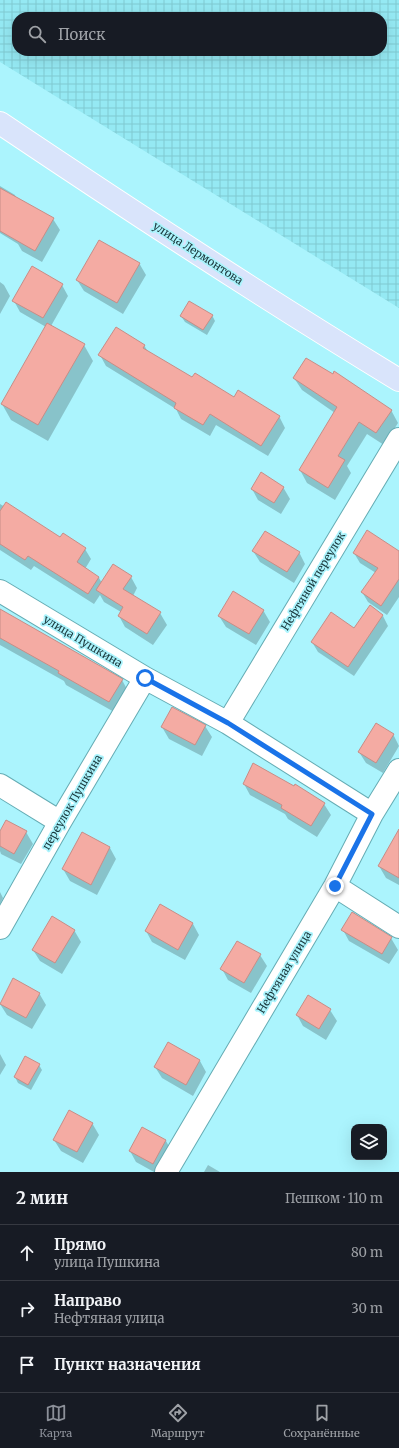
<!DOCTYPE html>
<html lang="ru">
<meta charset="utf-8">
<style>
body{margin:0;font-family:Merriweather,serif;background:#242831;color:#f1f3f6}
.controls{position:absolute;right:12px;bottom:12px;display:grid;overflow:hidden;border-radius:8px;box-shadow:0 4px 16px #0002}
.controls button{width:36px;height:36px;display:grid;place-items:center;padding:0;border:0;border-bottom:1px solid #363941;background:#171b24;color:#f1f3f6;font:20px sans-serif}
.stop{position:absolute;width:12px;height:12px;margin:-9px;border:3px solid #1a73e8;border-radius:50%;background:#fff}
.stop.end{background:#1a73e8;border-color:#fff;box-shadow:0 1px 4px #0008}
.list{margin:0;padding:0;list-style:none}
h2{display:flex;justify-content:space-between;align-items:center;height:52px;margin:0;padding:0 16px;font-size:17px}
h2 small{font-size:13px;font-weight:400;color:#9ea1a6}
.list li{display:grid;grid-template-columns:26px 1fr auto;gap:12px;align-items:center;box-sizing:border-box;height:56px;padding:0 16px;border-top:1px solid #363941}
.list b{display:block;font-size:15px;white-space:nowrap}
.list p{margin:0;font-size:13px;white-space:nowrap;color:#9ea1a6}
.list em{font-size:13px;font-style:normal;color:#9ea1a6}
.icon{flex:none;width:22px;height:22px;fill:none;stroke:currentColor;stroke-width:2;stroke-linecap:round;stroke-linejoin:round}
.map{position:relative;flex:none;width:399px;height:1172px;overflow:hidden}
.search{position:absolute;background:#171b24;box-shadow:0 4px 16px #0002;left:12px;right:12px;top:12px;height:44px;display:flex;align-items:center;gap:10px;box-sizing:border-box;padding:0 14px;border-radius:16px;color:#9ea1a6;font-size:15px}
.sheet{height:220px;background:#171b24}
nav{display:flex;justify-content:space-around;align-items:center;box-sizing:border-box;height:56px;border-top:1px solid #363941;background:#171b24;font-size:11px;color:#9ea1a6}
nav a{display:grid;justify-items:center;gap:2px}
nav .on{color:#8c9099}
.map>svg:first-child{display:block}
</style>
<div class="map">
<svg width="399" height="1172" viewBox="0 0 399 1172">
<defs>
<pattern id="industrial-grid" width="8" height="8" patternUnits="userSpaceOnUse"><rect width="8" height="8" fill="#95e9f3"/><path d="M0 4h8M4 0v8" fill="none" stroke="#80c9d1"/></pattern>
</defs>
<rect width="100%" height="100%" fill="#abf4fd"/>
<path fill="url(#industrial-grid)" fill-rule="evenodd" d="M0,0H399V308L0,62ZM17,17H382V51H17Z"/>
<path fill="#0003" d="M0,186L15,195L16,198L53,219L60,230L42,262L22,251L18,244L0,233Z
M139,263L146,275L123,314L84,291L77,280Z
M0,282L4,285L10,296L0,314Z
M62,285L68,296L51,326L84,345L93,361L48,441L11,420L2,404L46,327L20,312L14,301Z
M212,315L215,321L207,335L185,322L181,316Z
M144,345L148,352L193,379L234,398L279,416L285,428L268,456L216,425L210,436L181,419L176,409L106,366L100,355Z
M294,378L391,410L398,423L384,445L367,434L347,466L351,473L335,500L307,483L300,470L335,413L302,390Z
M283,487L290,499L281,514L258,500L252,489Z
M0,504L60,539L85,549L91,559L85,569L99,578L102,583L131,577L137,588L133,596L160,613L167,625L153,645L125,627L119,616L121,612L104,602L100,595L94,604L34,566L31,570L0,550Z
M253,551L299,552L305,564L294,583L260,562Z
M399,552V597L387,615L368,602L362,592L376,573L360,563L354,553Z
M0,610L122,680L128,691L116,713L66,685L64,681L0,645Z
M263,610L270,622L256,645L226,627L219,616Z
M383,616L388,626L354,676L318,652L312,642L354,629Z
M205,726L212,737L202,756L169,739L162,727Z
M393,734L399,746L383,773L366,763L359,752Z
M244,784L324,804L331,815L317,837L288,819L285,814L250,795Z
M399,831V885L386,878L379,866Z
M26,832L33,844L21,864L1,854L0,851V833Z
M82,834L110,848L116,859L97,895L70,881L63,869Z
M0,892L3,898L0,904Z
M353,913L391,938L398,950L389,964L349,941L343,930Z
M193,924L199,935L185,960L152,942L146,931Z
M74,930L81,942L62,974L40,961L33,950Z
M260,955L267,966L251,993L228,980L222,969Z
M39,993L46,1005L32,1029L7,1015L0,1004Z
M330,1010L337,1021L326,1040L303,1026L297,1015Z
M0,1054L6,1065L0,1075Z
M200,1061L206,1072L193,1096L162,1078L155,1067Z
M39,1065L42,1070L31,1090L18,1083L15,1077Z
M92,1123L99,1135L83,1163L61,1151L54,1140Z
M166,1141L172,1152L161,1172H154L136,1162L130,1151Z
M208,1165L220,1172H204Z"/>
<path fill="#f4aba3" stroke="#c78d87" d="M0,188L54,218L35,251L0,231Z
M99,240L140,263L117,303L76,280Z
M32,266L63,284L43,318L12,301Z
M189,301L213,315L203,330L180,316Z
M47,323L85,344L38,425L1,404Z
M116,327L145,345L143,348L192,377L195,373L234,397L238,390L280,416L261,446L210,414L203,425L174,408L176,403L98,355Z
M306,358L333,374L334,371L392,410L376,433L359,422L338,456L345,460L328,488L299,470L337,407L293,378Z
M261,472L284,487L274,503L251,489Z
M6,502L60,537L63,533L86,548L77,562L99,577L88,594L28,556L25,560L0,544V511Z
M367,530L399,551V579L381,606L361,592L378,568L353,553Z
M265,531L300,552L287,572L252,551Z
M113,564L132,576L123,589L161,612L147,634L118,616L123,607L96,590Z
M233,591L264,610L249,634L218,616Z
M370,605L383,615L348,667L311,642L331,612L354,628Z
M0,609L123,679L109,702L58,673L59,671L0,638Z
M172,707L206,725L195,745L161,727Z
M376,723L394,734L376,763L358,752Z
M253,763L294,786L295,784L325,803L311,826L281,808L282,805L243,784Z
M6,820L27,831L14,854L0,846V831Z
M399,829V878L378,866Z
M82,832L110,847L91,885L62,869Z
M160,904L193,923L178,950L145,931Z
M352,912L392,937L382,954L341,930Z
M52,916L75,930L55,963L32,950Z
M237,941L261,954L244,983L220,969Z
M13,978L40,993L26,1018L0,1004Z
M308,995L331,1009L319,1029L296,1015Z
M168,1042L200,1060L186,1085L154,1067Z
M25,1056L40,1064L28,1085L14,1077Z
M69,1110L93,1123L77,1152L53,1140Z
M142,1127L166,1140L153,1164L129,1151Z"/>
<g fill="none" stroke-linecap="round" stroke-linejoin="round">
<defs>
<path id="minor" d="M0,591L145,678L228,723L372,814
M228,723L399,439
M0,785L60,822
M335,886L399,927
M0,928L60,822L145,678
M166,1172L335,886L372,814L399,770"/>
<path id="major" d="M0,123C131,211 264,298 399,380"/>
</defs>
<use href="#minor" stroke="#65acb4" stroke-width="24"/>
<use href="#major" stroke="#fff" stroke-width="24"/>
<use href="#minor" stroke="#fff" stroke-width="22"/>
<use href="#major" stroke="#d9e4fb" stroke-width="22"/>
</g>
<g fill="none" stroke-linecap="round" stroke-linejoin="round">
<path stroke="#1a73e8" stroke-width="5" d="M145,678L228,723L372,814L335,886"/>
</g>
<g text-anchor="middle" stroke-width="3.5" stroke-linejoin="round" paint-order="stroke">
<g font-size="11" fill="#1a383c" stroke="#abf4fd">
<text transform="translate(198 253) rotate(33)" y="4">улица Лермонтова</text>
<text transform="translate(313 581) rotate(-59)" y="4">Нефтяной переулок</text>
<text transform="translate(83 641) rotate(31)" y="4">улица Пушкина</text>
<text transform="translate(72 802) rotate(-60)" y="4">переулок Пушкина</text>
<text transform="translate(284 972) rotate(-59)" y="4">Нефтяная улица</text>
</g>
</g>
</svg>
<div class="controls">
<button><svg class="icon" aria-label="layers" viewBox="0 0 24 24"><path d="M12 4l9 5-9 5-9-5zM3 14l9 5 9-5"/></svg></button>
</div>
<div class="stop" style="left:145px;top:678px"></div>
<div class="stop end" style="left:335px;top:886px"></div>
<div class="search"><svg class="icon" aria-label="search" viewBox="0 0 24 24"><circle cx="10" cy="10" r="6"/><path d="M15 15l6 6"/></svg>Поиск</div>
</div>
<section class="sheet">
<h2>2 мин<small>Пешком · 110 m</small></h2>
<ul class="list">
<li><svg class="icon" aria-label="ahead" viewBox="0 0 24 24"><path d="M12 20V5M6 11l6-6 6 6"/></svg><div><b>Прямо</b><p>улица Пушкина</p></div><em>80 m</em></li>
<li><svg class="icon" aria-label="right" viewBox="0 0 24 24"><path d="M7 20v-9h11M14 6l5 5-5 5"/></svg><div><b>Направо</b><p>Нефтяная улица</p></div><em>30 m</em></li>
<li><svg class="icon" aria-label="arrive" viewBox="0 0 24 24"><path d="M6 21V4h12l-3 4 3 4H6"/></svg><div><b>Пункт назначения</b></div></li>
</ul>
</section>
<nav>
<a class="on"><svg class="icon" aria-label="map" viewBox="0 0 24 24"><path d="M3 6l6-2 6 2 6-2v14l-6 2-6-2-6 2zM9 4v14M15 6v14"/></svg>Карта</a>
<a><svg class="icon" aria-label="directions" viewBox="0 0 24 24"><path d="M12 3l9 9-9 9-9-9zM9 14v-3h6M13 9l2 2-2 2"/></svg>Маршрут</a>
<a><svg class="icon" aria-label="saved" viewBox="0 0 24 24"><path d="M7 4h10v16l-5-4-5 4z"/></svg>Сохранённые</a>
</nav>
